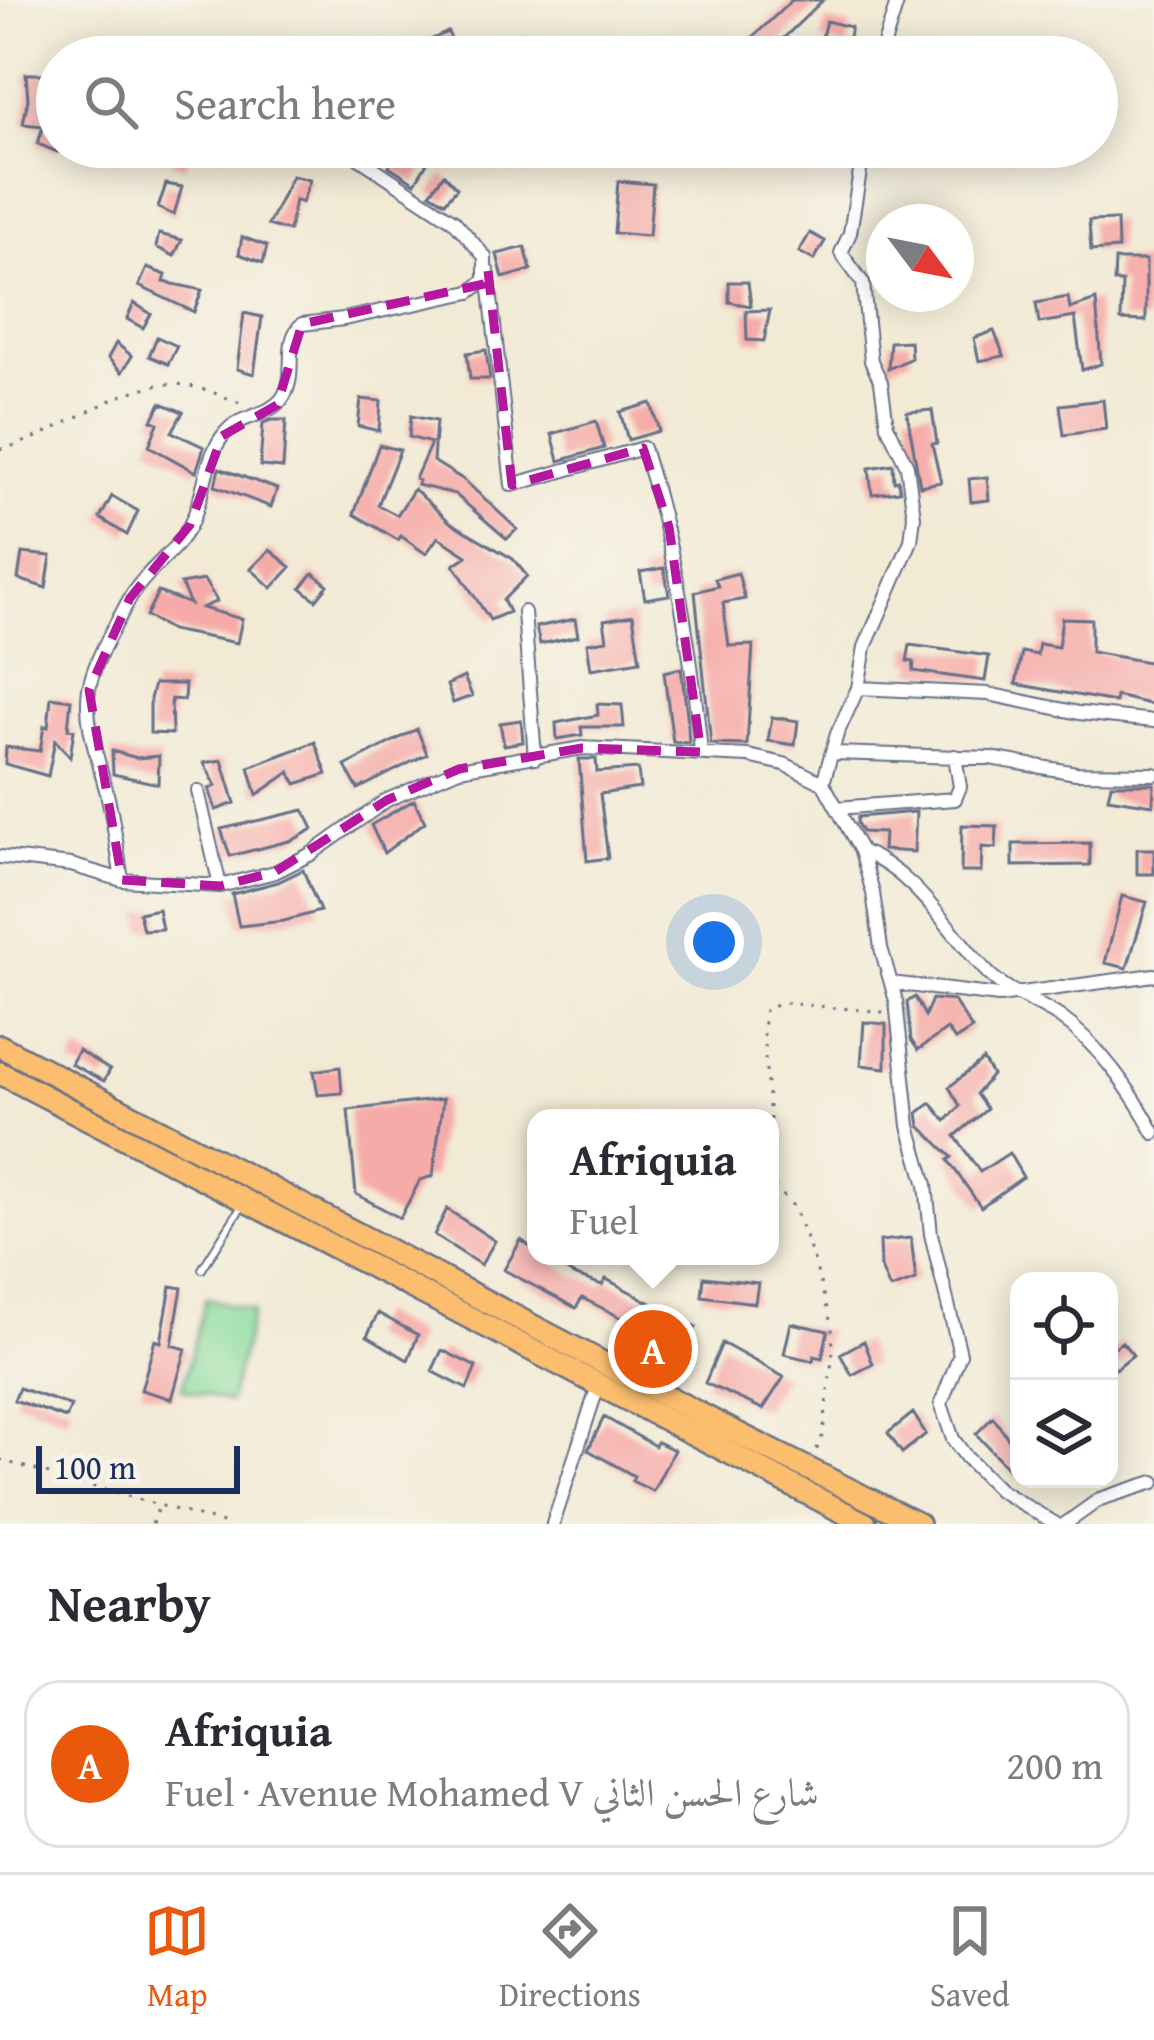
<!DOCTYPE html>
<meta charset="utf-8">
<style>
body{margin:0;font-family:"Gentium Book Plus",Amiri,serif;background:#f2f2f3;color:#2b2b33}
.controls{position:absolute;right:36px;bottom:36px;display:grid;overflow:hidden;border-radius:24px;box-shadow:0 6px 30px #0003}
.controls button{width:108px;height:108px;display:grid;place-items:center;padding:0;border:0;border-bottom:3px solid #e1e1e2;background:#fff;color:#2b2b33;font:60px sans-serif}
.compass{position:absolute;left:866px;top:204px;width:108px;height:108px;border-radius:50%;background:#fff;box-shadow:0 6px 30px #0003;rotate:122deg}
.scale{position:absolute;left:36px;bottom:30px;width:204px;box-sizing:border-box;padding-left:12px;border:6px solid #1b2f5e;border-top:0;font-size:33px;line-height:42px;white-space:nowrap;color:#1b2f5e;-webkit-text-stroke:9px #f7f3e8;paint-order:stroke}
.you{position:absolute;left:714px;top:942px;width:42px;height:42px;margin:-30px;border:9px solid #fff;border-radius:50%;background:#1a73e8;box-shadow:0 0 0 18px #1a73e833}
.badge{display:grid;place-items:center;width:78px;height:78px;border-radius:50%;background:#ea580c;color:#fff;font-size:39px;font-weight:700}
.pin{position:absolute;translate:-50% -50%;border:6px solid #fff;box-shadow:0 3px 12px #0006}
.popup{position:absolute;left:527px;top:1109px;width:252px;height:156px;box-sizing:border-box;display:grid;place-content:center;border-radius:24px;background:#fff;filter:drop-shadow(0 3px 9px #0005);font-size:39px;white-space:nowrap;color:#7c7c81}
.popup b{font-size:45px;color:#2b2b33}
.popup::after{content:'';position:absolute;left:50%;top:100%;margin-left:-24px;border:24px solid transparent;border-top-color:#fff}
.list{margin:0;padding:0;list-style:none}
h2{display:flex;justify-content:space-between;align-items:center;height:156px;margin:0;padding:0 48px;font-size:51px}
h2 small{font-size:39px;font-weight:400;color:#7c7c81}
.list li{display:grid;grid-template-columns:78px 1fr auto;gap:36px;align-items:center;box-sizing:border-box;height:168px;margin:0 24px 24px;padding:0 24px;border:3px solid #e1e1e2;border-radius:36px}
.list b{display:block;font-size:45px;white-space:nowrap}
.list p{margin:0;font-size:39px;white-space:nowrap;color:#7c7c81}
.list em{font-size:39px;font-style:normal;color:#7c7c81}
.icon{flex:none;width:66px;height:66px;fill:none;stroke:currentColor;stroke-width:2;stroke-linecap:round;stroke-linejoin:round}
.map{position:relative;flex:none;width:1154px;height:1524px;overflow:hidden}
.search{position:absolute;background:#fff;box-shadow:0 6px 30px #0003;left:36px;right:36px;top:36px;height:132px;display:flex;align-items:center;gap:30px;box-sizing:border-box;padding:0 42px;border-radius:66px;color:#7c7c81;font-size:45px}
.sheet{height:348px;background:#fff}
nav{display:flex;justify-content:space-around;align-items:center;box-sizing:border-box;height:168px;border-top:3px solid #e1e1e2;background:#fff;font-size:33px;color:#7c7c81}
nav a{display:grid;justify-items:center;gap:6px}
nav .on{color:#ea580c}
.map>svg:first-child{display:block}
</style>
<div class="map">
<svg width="1154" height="1524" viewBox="0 0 1154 1524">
<rect width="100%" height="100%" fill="#f7f3e8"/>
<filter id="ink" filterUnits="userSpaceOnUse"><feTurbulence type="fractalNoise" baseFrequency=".00833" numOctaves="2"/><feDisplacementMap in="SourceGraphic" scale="24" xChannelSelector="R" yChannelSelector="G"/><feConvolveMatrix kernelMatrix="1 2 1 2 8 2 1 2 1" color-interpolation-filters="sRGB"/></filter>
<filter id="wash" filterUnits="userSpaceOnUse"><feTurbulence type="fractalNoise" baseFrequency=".004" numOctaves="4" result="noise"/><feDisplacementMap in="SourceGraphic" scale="48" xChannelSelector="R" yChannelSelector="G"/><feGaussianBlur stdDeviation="2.7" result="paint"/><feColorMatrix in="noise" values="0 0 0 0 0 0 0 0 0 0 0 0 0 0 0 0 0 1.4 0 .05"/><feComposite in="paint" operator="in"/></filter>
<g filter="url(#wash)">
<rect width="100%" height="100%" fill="#f2ead5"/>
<path fill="#8cdd9e" stroke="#54867e" stroke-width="3" d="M206,1298L253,1311L229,1402L182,1389Z"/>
<g id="blocks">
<path fill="#f6aba9" d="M792,0H823L767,54L752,38Z
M826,21L851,27L847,47L821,41Z
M448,32L455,48L437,57H419L415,47Z
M526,36L541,45L534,57H514Z
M26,74H46L51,102L43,126L23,124L28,99Z
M43,126L57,129V152L38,144Z
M176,147H192L185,168L171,162Z
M401,147H418L431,156L415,183L389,166Z
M444,174L457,188L445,202L430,193Z
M292,176L310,180L302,203L295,200L289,231L268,225Z
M618,181L653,184L649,236L614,233Z
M166,184L182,187L174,215L158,208Z
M1117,220L1118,249L1091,251L1089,221Z
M810,233L825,241L814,260L799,252Z
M159,234L182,240L174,256L156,247Z
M242,237L267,246L263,263L239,254Z
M525,247L531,270L503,278L497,254Z
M1115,260H1146V321L1121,320L1122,282H1114Z
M147,268L166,275L164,282L202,290L194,312L139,286Z
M729,282H748L751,306L729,302Z
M1068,297L1070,309L1096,300L1101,364L1082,370L1075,317L1039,323L1036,303Z
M134,303L151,314L143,328L127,319Z
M770,310L764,341L747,340L746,311Z
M244,313L262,317L254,374L237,369Z
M994,331L1004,356L979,361L974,338Z
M157,337L177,346L168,364L149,356Z
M910,341L911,358L888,369L890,342Z
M116,343L132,356L122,372L108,358Z
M486,350L490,379H470L467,353Z
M361,399L381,401L379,431L358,426Z
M1103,400L1106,429L1064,435L1060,405Z
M161,403L183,412L172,432L204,447L196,472L149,446L158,423L152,420Z
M651,403L659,431L628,440L620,412Z
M932,410L937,443L932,444L941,482L920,486L907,412Z
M411,416L436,421L433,461L464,480L517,529L507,539L455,494L417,485L419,481L415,479L431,443L409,437Z
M271,420H286L283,468L260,466L263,423Z
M596,421L604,448L559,461L552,434Z
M379,445L400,450L378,505L397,515L414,489L450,522L513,559L527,576L503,600L509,612L490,620L454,565L467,556L438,537L426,554L401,536L398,540L354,514Z
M893,464L894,481L898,480L900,491L872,494L869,468Z
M219,468L277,489L271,507L215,486Z
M987,477L989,500L971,502L969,479Z
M112,496L138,511L127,535L100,518Z
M270,550L291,567L272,588L251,569Z
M22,553L51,556L46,588L18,579Z
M664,568L669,595L645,599L640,572Z
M313,573L328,585L316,600L301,588Z
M738,573L745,599L723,603L729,646L753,645L747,745L711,744L695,592L718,586L715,579Z
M204,580L217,601L202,608L242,619L237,643L171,630L146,616L158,592L190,604L181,584Z
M633,615L640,661L591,669L587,643L607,640L604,620Z
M1062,618L1091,619V652L1154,663V705L1116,696L1115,702L1016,684L1022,652L1037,655L1039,644L1058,647Z
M575,619L578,636L540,644L536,627Z
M910,645L989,656L985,681L913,671L914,662L907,661Z
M681,668L687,714L689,743L673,742L671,728L664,672Z
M464,677L472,696L453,703L447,685Z
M154,684H185L184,700L171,699L172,734L150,733V699Z
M51,697L71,700L68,729L74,730L70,757L55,740L48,776L5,764L6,747L40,751L44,726L48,727Z
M597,704L622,705L624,727H581L582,735L557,739L556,723L598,715Z
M772,717L798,721L795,745L768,741Z
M521,720L523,742L504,745L500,723Z
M417,729L427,754L358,789L345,766Z
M315,742L327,774L296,784L290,772L257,795L249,767Z
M112,751L137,758L159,756L158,784L113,774Z
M579,759H596L597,772L638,769L640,788L600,794L608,858L587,861Z
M222,760L235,803L216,810L209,789L216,786L204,763Z
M1111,784H1154L1153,805L1108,798Z
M414,800L425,822L384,853L371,825Z
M304,810L313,829L293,840L230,856L221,829Z
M916,812L914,852L883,850L884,833L862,832L857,823L858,817Z
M962,825L997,826L996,848L982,847L981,872H961Z
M1090,843V865L1013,866V844Z
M1137,849H1154V874H1137Z
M303,870L320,911L284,921L239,926L232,894L278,882Z
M1122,896L1147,902L1127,968L1105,963Z
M158,909L162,929L143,930L139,913Z
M915,997L925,1016L932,999L954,1001L972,1029L955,1040L947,1029L918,1050L911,1040L907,1002Z
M864,1022L886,1024V1068L861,1065Z
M78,1050L110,1070L104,1081L71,1064Z
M983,1060L992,1075L976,1094L987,1109L955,1136L980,1172L1009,1153L1023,1177L981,1207L948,1160L952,1157L920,1126L918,1113L931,1103L946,1121L960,1106L949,1087Z
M340,1067L342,1093L318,1095L314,1071Z
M443,1099L433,1176L420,1180L400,1218L356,1194L348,1110Z
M447,1209L495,1241L481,1265L434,1235Z
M911,1238L916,1280L890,1289L881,1268L880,1241Z
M521,1240L536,1251V1256H544L573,1275L602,1285L606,1279L696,1327L683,1352L655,1334L638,1364L621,1355L638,1326L582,1298L576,1308L504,1270Z
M704,1277L758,1283L755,1303L702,1296Z
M171,1286L182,1288L172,1345L186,1349L172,1399L141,1390L155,1340L161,1342Z
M378,1313L418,1335L408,1360L367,1336Z
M791,1323L828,1331L822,1358L814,1356L813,1361L784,1354Z
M864,1341L873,1364L852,1375L840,1354Z
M1122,1342L1133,1355L1109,1374V1351Z
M722,1343L784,1377L763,1409L705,1383Z
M442,1350L476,1367L467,1389L432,1371Z
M19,1388L71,1406L66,1418L14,1400Z
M913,1413L926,1434L902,1453L888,1433Z
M604,1417L655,1446L657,1442L674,1450L653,1491L632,1481L634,1476L588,1450Z
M993,1417L1019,1454V1480L976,1434Z"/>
</g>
</g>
<g filter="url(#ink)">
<use href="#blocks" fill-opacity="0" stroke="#667088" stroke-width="3"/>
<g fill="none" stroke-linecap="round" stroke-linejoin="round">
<defs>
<path id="service" d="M202,1269L242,1206"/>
<path id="minor" d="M880,57L898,0
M488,272L512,485L643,448C675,548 691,647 701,752
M524,612L535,758
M858,688L988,694L1079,713L1154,721
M834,753L990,758L1076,773L1154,774
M823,783L837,734L858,688L865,647L911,541L914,516L907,466L887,425L881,382L871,361L863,283L841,253L850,233L864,147
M198,791L220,886
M837,808L955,799L960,787L955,756
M861,851C915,872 949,932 988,973C1007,992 1037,1002 1060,1017C1098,1044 1132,1091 1154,1133
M0,857L71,865L122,880L220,886L275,872L311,854L387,800L459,769L582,748L748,756L784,764L823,783L861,851L873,893L881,948L896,1001L909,1126L926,1185L931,1234L960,1354L941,1404L953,1439L966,1457L999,1490L1056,1524
M122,880C118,856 115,831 110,807C103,770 83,727 89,689C94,659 117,623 131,596C147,569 175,554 190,525C206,495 204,456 226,432C240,415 266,417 281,400C300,376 281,343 302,324L344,319L470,292L485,280V257L454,221L342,147
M891,983L999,996L1154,975
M553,1524L598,1386
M1065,1524L1100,1499L1154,1482"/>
<path id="trunk" d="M0,1046L727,1428L918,1524
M0,1073L866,1524"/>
</defs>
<use href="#service" stroke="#667088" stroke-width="10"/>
<use href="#minor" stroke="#667088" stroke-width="16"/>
<use href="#trunk" stroke="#667088" stroke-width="26"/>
<path stroke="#667088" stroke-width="3" stroke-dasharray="3 9" stroke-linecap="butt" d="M0,449C57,438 117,383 174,384C198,385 224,397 246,405
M770,1120L763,1032L765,1009L784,1003L884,1012
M770,1175L776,1188L794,1207L814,1260L832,1327L833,1351L823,1435L816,1451
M0,1460L226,1524
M152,1524L159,1506"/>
<use href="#service" stroke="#fff" stroke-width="6"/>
<use href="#minor" stroke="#fff" stroke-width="12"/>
<use href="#trunk" stroke="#fbbd6e" stroke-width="21"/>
</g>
</g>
<path fill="none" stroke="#b5179e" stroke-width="9" stroke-dasharray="24 15" stroke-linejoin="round" d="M488,271L512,485L643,448L669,527L701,752L582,748L459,769L387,800L275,872L220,886L122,880L89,690L130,598L190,525L222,436L277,405L302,324L484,284Z"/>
</svg>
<div class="controls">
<button><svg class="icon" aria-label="locate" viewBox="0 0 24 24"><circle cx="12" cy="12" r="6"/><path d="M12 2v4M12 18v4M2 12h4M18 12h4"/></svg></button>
<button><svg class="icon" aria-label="layers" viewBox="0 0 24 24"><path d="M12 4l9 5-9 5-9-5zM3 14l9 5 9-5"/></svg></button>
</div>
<svg class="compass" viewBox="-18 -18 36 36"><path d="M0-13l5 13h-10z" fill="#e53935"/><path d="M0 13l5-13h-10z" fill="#7c7c81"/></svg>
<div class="scale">100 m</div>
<div class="you"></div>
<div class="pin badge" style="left:653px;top:1349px">A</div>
<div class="popup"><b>Afriquia</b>Fuel</div>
<div class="search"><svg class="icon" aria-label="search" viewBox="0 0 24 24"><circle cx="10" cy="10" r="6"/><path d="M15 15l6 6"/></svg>Search here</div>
</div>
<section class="sheet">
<h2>Nearby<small></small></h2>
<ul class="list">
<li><span class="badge">A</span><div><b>Afriquia</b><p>Fuel · Avenue Mohamed V شارع الحسن الثاني</p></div><em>200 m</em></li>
</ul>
</section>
<nav>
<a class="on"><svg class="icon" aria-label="map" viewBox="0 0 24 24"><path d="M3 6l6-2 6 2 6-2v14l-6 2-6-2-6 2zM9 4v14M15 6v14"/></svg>Map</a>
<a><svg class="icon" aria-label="directions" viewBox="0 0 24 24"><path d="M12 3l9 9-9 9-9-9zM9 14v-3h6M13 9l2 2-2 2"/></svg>Directions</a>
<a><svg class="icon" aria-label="saved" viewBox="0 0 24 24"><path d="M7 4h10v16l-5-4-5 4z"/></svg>Saved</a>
</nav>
